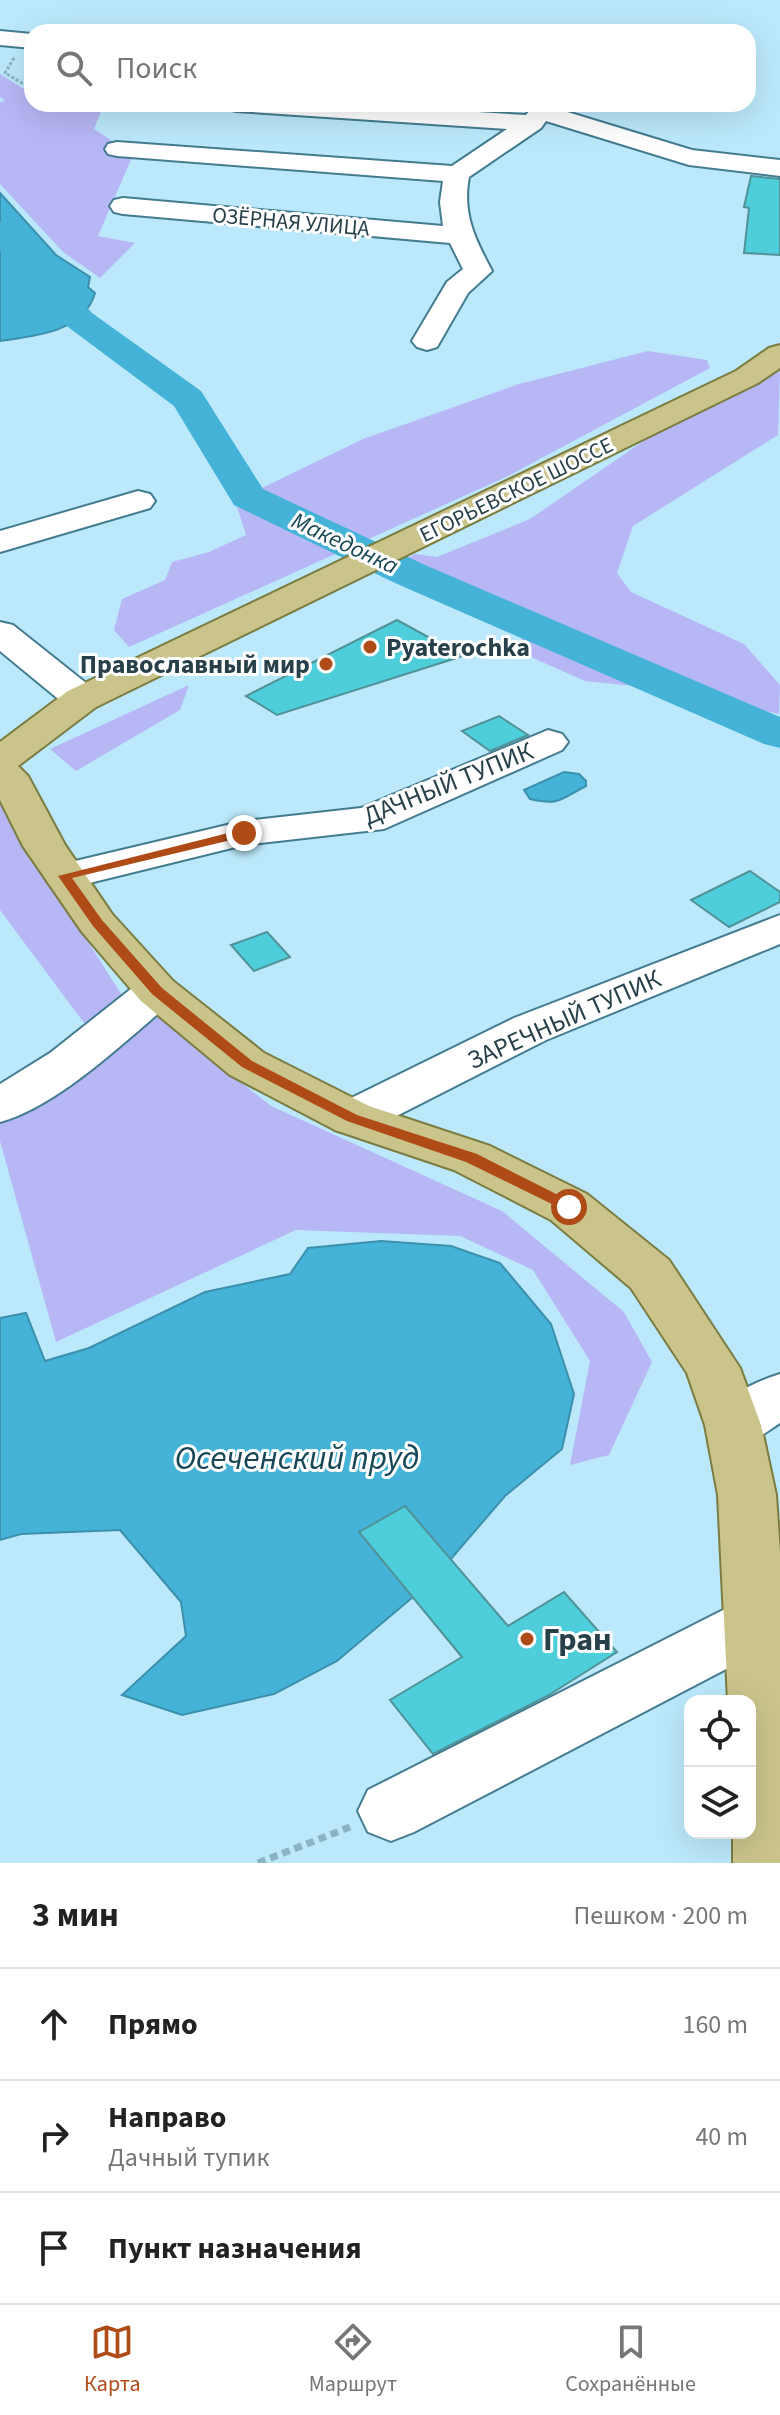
<!DOCTYPE html>
<html lang="ru">
<meta charset="utf-8">
<style>
body{margin:0;font-family:"Source Sans 3",sans-serif;background:#f6f6f6;color:#222}
.controls{position:absolute;right:24px;bottom:24px;display:grid;overflow:hidden;border-radius:16px;box-shadow:0 8px 32px #0002}
.controls button{width:72px;height:72px;display:grid;place-items:center;padding:0;border:0;border-bottom:2px solid #e0e0e0;background:#fff;color:#222;font:40px sans-serif}
.stop{position:absolute;width:24px;height:24px;margin:-18px;border:6px solid #af4b17;border-radius:50%;background:#fff}
.stop.end{background:#af4b17;border-color:#fff;box-shadow:0 2px 8px #0008}
.list{margin:0;padding:0;list-style:none}
h2{display:flex;justify-content:space-between;align-items:center;height:104px;margin:0;padding:0 32px;font-size:34px}
h2 small{font-size:26px;font-weight:400;color:#767676}
.list li{display:grid;grid-template-columns:52px 1fr auto;gap:24px;align-items:center;box-sizing:border-box;height:112px;padding:0 32px;border-top:2px solid #e0e0e0}
.list b{display:block;font-size:30px;white-space:nowrap}
.list p{margin:0;font-size:26px;white-space:nowrap;color:#767676}
.list em{font-size:26px;font-style:normal;color:#767676}
.icon{flex:none;width:44px;height:44px;fill:none;stroke:currentColor;stroke-width:2;stroke-linecap:round;stroke-linejoin:round}
.map{position:relative;flex:none;width:780px;height:1863px;overflow:hidden}
.search{position:absolute;background:#fff;box-shadow:0 8px 32px #0002;left:24px;right:24px;top:24px;height:88px;display:flex;align-items:center;gap:20px;box-sizing:border-box;padding:0 28px;border-radius:24px;color:#767676;font-size:30px}
.sheet{height:440px;background:#fff}
nav{display:flex;justify-content:space-around;align-items:center;box-sizing:border-box;height:112px;border-top:2px solid #e0e0e0;background:#fff;font-size:22px;color:#767676}
nav a{display:grid;justify-items:center;gap:4px}
nav .on{color:#af4b17}
.map>svg:first-child{display:block}
</style>
<div class="map">
<svg width="780" height="1863" viewBox="0 0 780 1863">
<rect width="100%" height="100%" fill="#bbe9fb"/>
<path fill="#b7b7f6" d="M0,74L32,94V104H104L94,129L133,155L98,236L135,243L100,278L63,252L0,184V102L5,101L0,97Z
M648,351L707,360L710,368L506,477L129,647L114,630L122,599L165,580L172,562L209,552L246,535L235,501L363,439L519,384Z
M780,371L778,435L633,526L617,573L631,592L744,644L780,685L779,714L665,689L585,681L524,654L516,607L403,561L415,554L437,557L530,519L651,436Z
M189,685L180,710L76,771L50,749Z
M0,803L123,997L84,1023L0,910Z
M158,1017L271,1106L502,1211L624,1312L652,1362L609,1455L570,1465L590,1361L533,1270L460,1236L296,1230L56,1342L0,1141V1122Z"/>
<path fill="#44b3d7" stroke="#3c90ac" stroke-width="2" d="M0,193L56,255L90,277L88,287L95,293C84,332 35,336 0,341Z
M564,772L579,774L586,781V786C561,799 560,806 530,799L524,790Z
M381,1241L451,1246L500,1263L551,1324L574,1394L562,1449L505,1496L432,1581L337,1661L274,1694L182,1715L122,1695L186,1636L181,1602L120,1530L21,1534L0,1540V1318L26,1313L45,1361L89,1348L205,1292L290,1274L308,1248Z"/>
<g fill="none" stroke-linecap="round" stroke-linejoin="round">
<path fill="#44b3d7" fill-rule="evenodd" d="M0,222L11,225L92,313L201,391L263,489L425,565L780,717V748L764,744L395,583L234,505L174,406L68,327L0,251Z"/>
</g>
<path fill="#4dceda" stroke="#519298" stroke-width="2" d="M751,176L780,179V255L744,253L749,208L744,207Z
M397,620L463,656L277,715L246,696Z
M499,716L528,735L490,751L462,731Z
M750,871L780,892V902L729,927L691,900Z
M267,932L290,957L254,971L231,945Z
M405,1506L508,1626L564,1592L617,1652L549,1695L433,1754L390,1700L462,1657L359,1532Z"/>
<g fill="none" stroke-linecap="round" stroke-linejoin="round">
<defs>
<path id="minor" d="M0,31L32,34V48L0,45Z
M224,104H348L526,115L529,111L525,104H549L551,107L692,150L780,160V176L689,165L546,121L541,128L469,177C462,214 475,239 492,271L468,293L437,347L427,350L417,347L412,341L447,282L463,269L450,243L123,214L114,212L110,206L114,200L123,198L443,226L440,202L443,181L117,156L108,154L105,149L108,144L117,142L452,166L507,129L236,111L228,109Z
M138,491L150,494L155,501L150,508L0,552V531Z
M0,622L13,625L96,691L101,699L96,707L82,710L68,707L0,651Z
M548,730L562,734L568,742L562,750L384,829L244,845L65,889L50,885L44,876L50,867L244,821L361,808Z
M780,915V944L546,1040L369,1130L352,1134L335,1130L328,1118L335,1106L514,1018Z
M157,977L173,981L180,991L173,1001C126,1040 59,1106 0,1122V1084L50,1053L141,981Z
M780,1374V1423C754,1440 745,1451 713,1441L705,1425C719,1399 752,1383 780,1374Z
M780,1589V1641L414,1832L391,1841L368,1832L358,1811L368,1790L733,1605Z"/>
<path id="major" d="M780,345V368L758,383L96,707L18,766L28,776L65,845L112,914L173,981L264,1053L369,1106L490,1146L587,1194L669,1260L740,1368L761,1425L776,1495L780,1553V1863H733V1833H750V1701H728L718,1495L705,1425L687,1373L631,1288L551,1220L454,1170L335,1130L230,1075L141,1001L82,932L23,846L0,800V742L68,691L736,371L769,348Z"/>
</defs>
<use href="#minor" stroke="#437c90" stroke-width="4"/>
<use href="#major" stroke="#7b7c41" stroke-width="4"/>
<path stroke="#8cb3c3" stroke-width="3" stroke-dasharray="3 2" stroke-linecap="butt" d="M14,58L5,73L32,89"/>
<path stroke="#8cb3c3" stroke-width="7" stroke-dasharray="8 5" stroke-linecap="butt" d="M258,1863L350,1827"/>
<use href="#minor" fill="#fff" fill-rule="evenodd"/>
<use href="#major" fill="#cac48b" fill-rule="evenodd"/>
</g>
<path fill="#af4b17" d="M244,829L250,833L248,836L72,878L102,920L162,988L252,1061L357,1115L477,1154L574,1203V1210H564L466,1162L347,1121L242,1067L152,994L93,926L58,876Z"/>
<g fill="#af4b17" stroke="#fff" stroke-width="3">
<circle cx="370" cy="647" r="8"/>
<circle cx="326" cy="664" r="8"/>
<circle cx="527" cy="1639" r="8"/>
</g>
<g text-anchor="middle" stroke-width="6" stroke-linejoin="round" paint-order="stroke">
<g font-size="22" fill="#284049" stroke="#fff">
<text transform="translate(291 221) rotate(5)" y="8">ОЗЁРНАЯ УЛИЦА</text>
<text transform="translate(516 489) rotate(-26)" y="8">ЕГОРЬЕВСКОЕ ШОССЕ</text>
</g>
<g font-size="24" font-style="italic" fill="#184756" stroke="#fff">
<text transform="translate(345 543) rotate(25)" y="8">Македонка</text>
</g>
<g font-size="26" font-weight="bold" fill="#284049" stroke="#fff" text-anchor="start">
<text x="386" y="656">Pyaterochka</text>
<text x="310" y="673" text-anchor="end">Православный мир</text>
</g>
<g font-size="26" fill="#284049" stroke="#fff">
<text transform="translate(448 783) rotate(-22)" y="9">ДАЧНЫЙ ТУПИК</text>
<text transform="translate(564 1019) rotate(-24)" y="9">ЗАРЕЧНЫЙ ТУПИК</text>
</g>
<g font-size="32" font-weight="bold" fill="#284049" stroke="#fff" text-anchor="start">
<text x="543" y="1650">Гран</text>
</g>
<g font-size="34" font-style="italic" fill="#184756" stroke="#fff">
<text x="297" y="1469">Осеченский пруд</text>
</g>
</g>
</svg>
<div class="controls">
<button><svg class="icon" aria-label="locate" viewBox="0 0 24 24"><circle cx="12" cy="12" r="6"/><path d="M12 2v4M12 18v4M2 12h4M18 12h4"/></svg></button>
<button><svg class="icon" aria-label="layers" viewBox="0 0 24 24"><path d="M12 4l9 5-9 5-9-5zM3 14l9 5 9-5"/></svg></button>
</div>
<div class="stop" style="left:569px;top:1207px"></div>
<div class="stop end" style="left:244px;top:833px"></div>
<div class="search"><svg class="icon" aria-label="search" viewBox="0 0 24 24"><circle cx="10" cy="10" r="6"/><path d="M15 15l6 6"/></svg>Поиск</div>
</div>
<section class="sheet">
<h2>3 мин<small>Пешком · 200 m</small></h2>
<ul class="list">
<li><svg class="icon" aria-label="ahead" viewBox="0 0 24 24"><path d="M12 20V5M6 11l6-6 6 6"/></svg><div><b>Прямо</b></div><em>160 m</em></li>
<li><svg class="icon" aria-label="right" viewBox="0 0 24 24"><path d="M7 20v-9h11M14 6l5 5-5 5"/></svg><div><b>Направо</b><p>Дачный тупик</p></div><em>40 m</em></li>
<li><svg class="icon" aria-label="arrive" viewBox="0 0 24 24"><path d="M6 21V4h12l-3 4 3 4H6"/></svg><div><b>Пункт назначения</b></div></li>
</ul>
</section>
<nav>
<a class="on"><svg class="icon" aria-label="map" viewBox="0 0 24 24"><path d="M3 6l6-2 6 2 6-2v14l-6 2-6-2-6 2zM9 4v14M15 6v14"/></svg>Карта</a>
<a><svg class="icon" aria-label="directions" viewBox="0 0 24 24"><path d="M12 3l9 9-9 9-9-9zM9 14v-3h6M13 9l2 2-2 2"/></svg>Маршрут</a>
<a><svg class="icon" aria-label="saved" viewBox="0 0 24 24"><path d="M7 4h10v16l-5-4-5 4z"/></svg>Сохранённые</a>
</nav>
